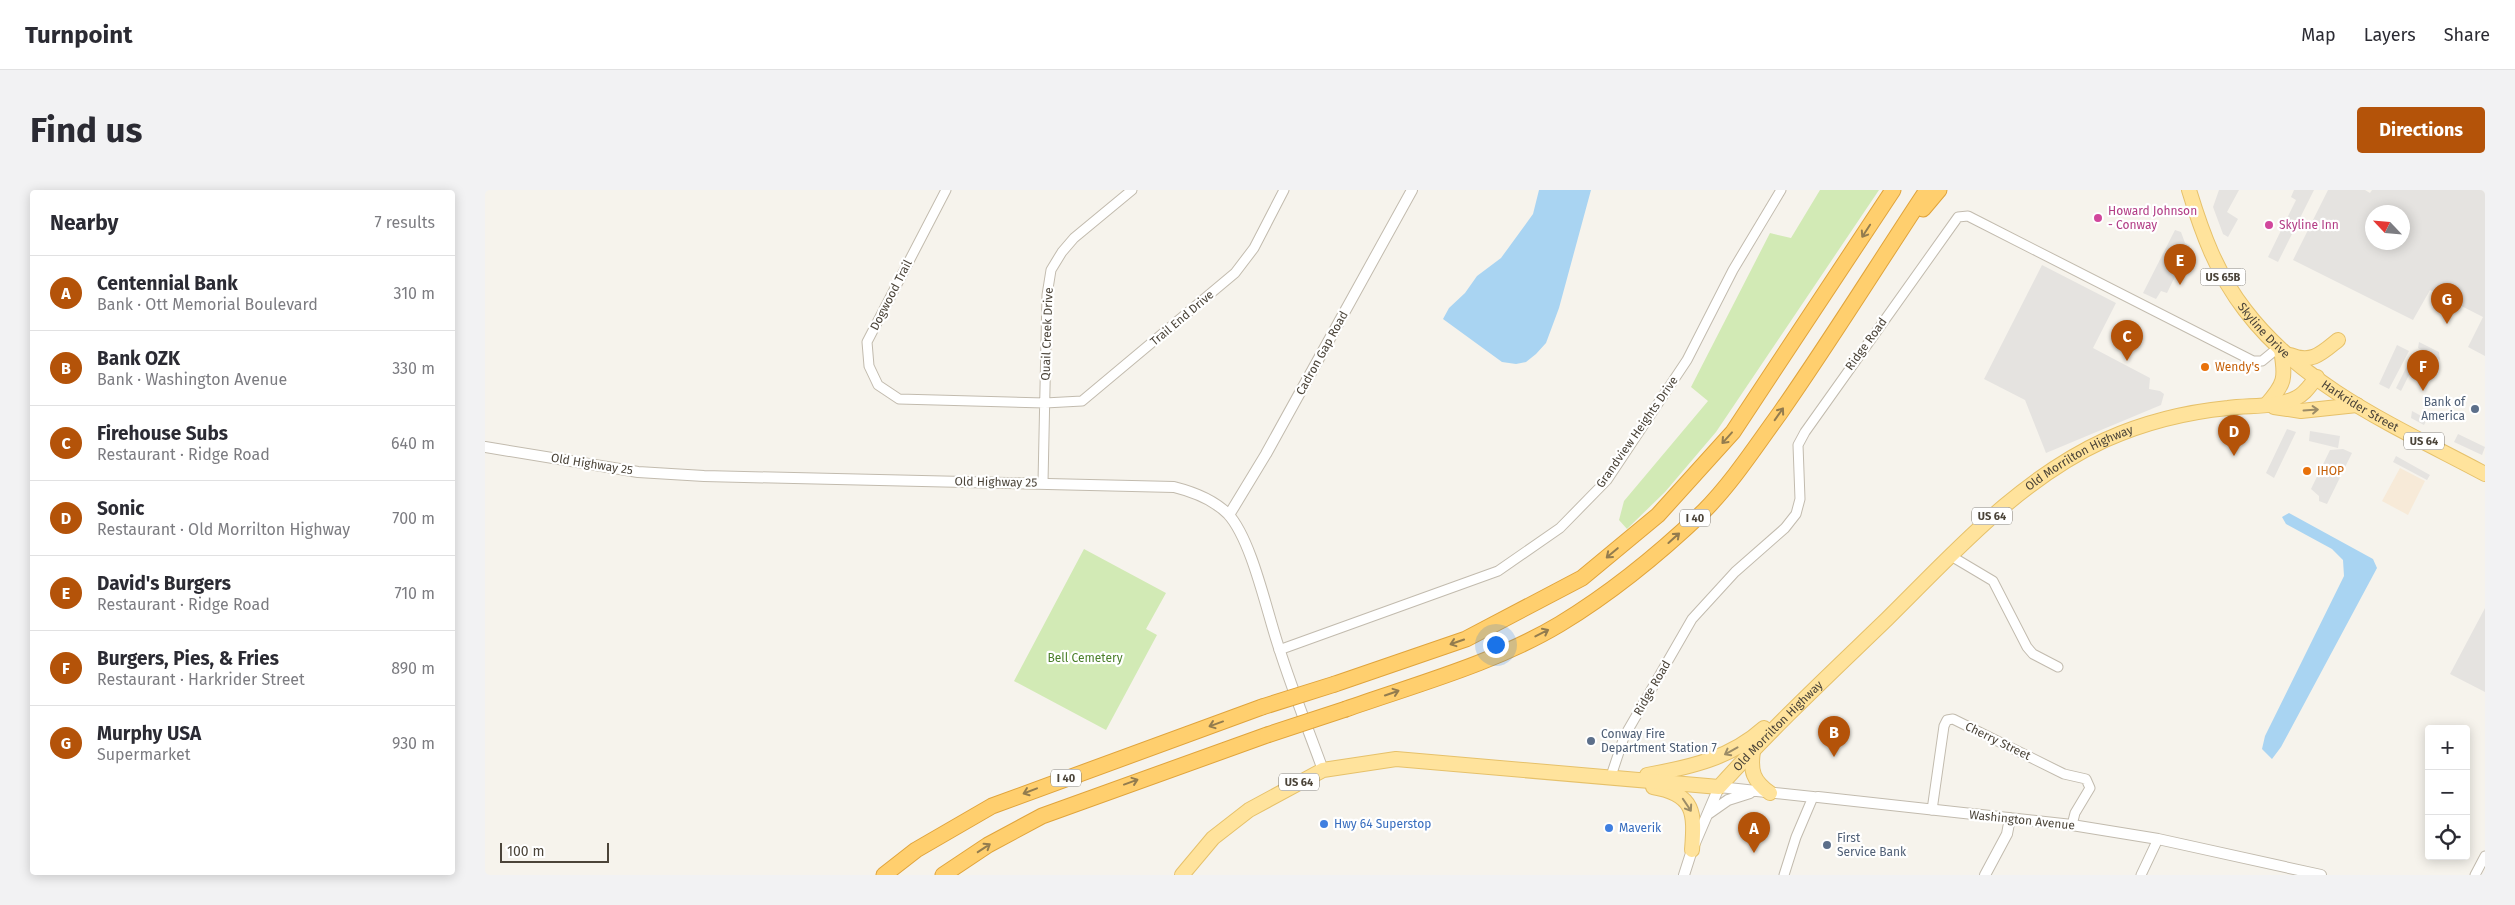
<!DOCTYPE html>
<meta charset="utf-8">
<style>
body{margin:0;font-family:"Fira Sans",sans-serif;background:#f2f2f3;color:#2b2b33}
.controls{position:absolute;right:15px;bottom:15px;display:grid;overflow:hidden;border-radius:5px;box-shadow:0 2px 12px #0003}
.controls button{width:45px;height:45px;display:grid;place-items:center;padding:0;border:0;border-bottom:1px solid #e1e1e2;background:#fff;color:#2b2b33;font:25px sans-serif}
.compass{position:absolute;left:1880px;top:15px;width:45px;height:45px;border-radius:50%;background:#fff;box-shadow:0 2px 12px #0003;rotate:296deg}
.scale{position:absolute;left:15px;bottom:12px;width:109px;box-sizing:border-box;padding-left:5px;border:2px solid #4b4439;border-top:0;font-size:14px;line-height:18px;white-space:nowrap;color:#4b4439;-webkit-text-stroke:4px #fff;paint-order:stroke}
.you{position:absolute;left:1010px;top:454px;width:18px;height:18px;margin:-12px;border:4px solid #fff;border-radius:50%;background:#1a73e8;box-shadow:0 0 0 8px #1a73e833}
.badge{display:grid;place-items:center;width:32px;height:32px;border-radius:50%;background:#b45309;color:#fff;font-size:16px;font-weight:700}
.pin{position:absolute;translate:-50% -41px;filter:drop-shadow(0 1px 2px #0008)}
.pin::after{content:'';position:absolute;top:26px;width:18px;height:15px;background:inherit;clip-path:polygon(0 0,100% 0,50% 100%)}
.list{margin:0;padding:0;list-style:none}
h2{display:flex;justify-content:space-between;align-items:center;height:65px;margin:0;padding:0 20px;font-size:21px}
h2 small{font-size:16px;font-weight:400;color:#7c7c81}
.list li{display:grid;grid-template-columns:32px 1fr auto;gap:15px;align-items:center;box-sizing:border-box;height:75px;padding:0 20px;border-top:1px solid #e1e1e2}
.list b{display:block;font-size:19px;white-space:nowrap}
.list p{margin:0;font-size:16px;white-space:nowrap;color:#7c7c81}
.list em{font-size:16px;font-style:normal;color:#7c7c81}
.icon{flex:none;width:28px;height:28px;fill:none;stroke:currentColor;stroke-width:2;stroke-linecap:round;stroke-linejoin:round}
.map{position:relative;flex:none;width:2000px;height:685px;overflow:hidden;border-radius:5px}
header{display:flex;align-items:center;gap:30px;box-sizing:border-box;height:70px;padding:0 25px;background:#fff;border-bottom:1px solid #e1e1e2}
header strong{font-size:24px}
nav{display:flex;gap:28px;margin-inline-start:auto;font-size:18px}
.intro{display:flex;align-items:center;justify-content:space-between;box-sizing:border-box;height:120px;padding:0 30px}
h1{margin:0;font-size:35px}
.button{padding:12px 22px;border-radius:5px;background:#b45309;color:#fff;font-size:18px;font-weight:700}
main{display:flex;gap:30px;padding:0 30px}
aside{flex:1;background:#fff;border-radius:5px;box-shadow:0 2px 12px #0003}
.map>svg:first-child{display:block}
</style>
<header>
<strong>Turnpoint</strong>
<nav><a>Map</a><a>Layers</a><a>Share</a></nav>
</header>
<div class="intro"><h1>Find us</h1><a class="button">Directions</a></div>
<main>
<aside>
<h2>Nearby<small>7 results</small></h2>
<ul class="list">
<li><span class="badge">A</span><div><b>Centennial Bank</b><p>Bank · Ott Memorial Boulevard</p></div><em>310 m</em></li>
<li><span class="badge">B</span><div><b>Bank OZK</b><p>Bank · Washington Avenue</p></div><em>330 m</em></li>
<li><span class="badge">C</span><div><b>Firehouse Subs</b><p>Restaurant · Ridge Road</p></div><em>640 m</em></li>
<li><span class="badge">D</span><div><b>Sonic</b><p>Restaurant · Old Morrilton Highway</p></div><em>700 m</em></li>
<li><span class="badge">E</span><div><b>David's Burgers</b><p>Restaurant · Ridge Road</p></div><em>710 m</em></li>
<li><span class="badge">F</span><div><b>Burgers, Pies, &amp; Fries</b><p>Restaurant · Harkrider Street</p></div><em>890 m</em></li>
<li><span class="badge">G</span><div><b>Murphy USA</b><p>Supermarket</p></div><em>930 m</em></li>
</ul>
</aside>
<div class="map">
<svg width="2000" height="685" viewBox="0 0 2000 685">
<rect width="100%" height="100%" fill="#f6f3ec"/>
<path fill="#f7ead8" d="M1915,278L1940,291L1923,325L1897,311Z"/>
<path fill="#d2eab5" d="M1335,0H1394L1231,242L1180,302L1142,339L1134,330L1139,311L1223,211L1206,197L1285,43L1306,48Z
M599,359L681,403L661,439L672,445L621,540L529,491Z"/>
<path fill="#e5e3e0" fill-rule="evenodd" d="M1734,0H1754L1742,22L1753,29L1743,47L1738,44L1728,17Z
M1809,0H1829L1793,72L1783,67L1811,10L1806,7Z
M1843,0H1880L1885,3L1887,0H2000V166L1983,157L1998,127L1945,100L1928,130L1808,70ZM1888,22H1918V52H1888Z
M1690,40L1696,42L1700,53L1705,56L1682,103L1676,101L1671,109L1658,103Z
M1557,75L1631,113L1608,158L1665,188L1664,199L1675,201L1679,204L1676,215L1561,263L1540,210L1499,189Z
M1934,152L1954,162L1955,170L1933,158Z
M1912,155L1924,161L1904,199L1894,194Z
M1928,164L1933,167L1916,201L1911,198Z
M1927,221L1942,229L1939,235L1926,228Z
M1802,239L1811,242L1789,288L1781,283Z
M1825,241L1855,246L1853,258L1824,251Z
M1973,244L2000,257L1997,265L1969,252Z
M1858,259L1867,263L1842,314L1834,311V306L1826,299L1845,260Z
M1911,266L1945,285L1942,290L1908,272Z
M2000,418V502L1965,484Z"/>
<path fill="#a9d4f2" d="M1054,0H1106L1074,118L1061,153L1051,164L1041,172L1031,174L1017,172L958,129L964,118L980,103L992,86L1016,68L1048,24Z
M1804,323L1888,369L1892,378L1796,557L1787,569L1777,559L1780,546L1859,386L1858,370L1847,359L1801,334L1797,327Z"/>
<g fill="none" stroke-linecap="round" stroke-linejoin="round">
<defs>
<path id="minor" d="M461,0L382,152L384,176L393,195L414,209L560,213L597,211L750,83L769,58L799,0
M558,292L562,105L566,80L577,62L589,48L647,0
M1466,366L1508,391L1542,457L1548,464L1573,477
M794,460L1013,381L1075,338L1122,290L1202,170L1248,80L1296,0
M1126,586L1139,547L1207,429L1250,382L1300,338L1311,324L1315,309L1313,255L1320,242L1473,27L1483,26L1768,171H1777L1794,157
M1447,620L1459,536L1462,530L1468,529L1579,584L1601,589L1605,598L1590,623L1587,635
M1299,685L1311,647L1328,607H1332
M1656,685L1673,649
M1990,685L2000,666"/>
<path id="tertiary" d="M0,257L153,282L219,286L689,297C709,302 728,309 743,324C767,350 782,423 794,458C807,499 823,539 838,580
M744,325L781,264L927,0
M1333,607L1587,635L1673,649L1836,685
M1223,624L1243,610L1265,603
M1199,685L1207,660L1234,597L1328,607
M1500,685L1522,644L1525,628"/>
<g id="primary">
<path id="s1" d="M1704,0C1717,43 1732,84 1760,120C1819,198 1916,239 2000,284"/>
<path d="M1805,165C1827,174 1837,163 1853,150"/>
<path d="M1781,215C1800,194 1801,188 1796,160"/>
<path d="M1789,217L1816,221L1872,215"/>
<path d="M1268,561C1265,581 1268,591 1285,603"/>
<path d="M1162,585C1206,577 1246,568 1279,538"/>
<path d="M1168,597C1210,604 1210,623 1207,660"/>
<path id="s2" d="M697,685L728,648L764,620L838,580L911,569L1234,597C1287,538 1345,484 1402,429C1469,363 1533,290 1620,250C1658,233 1702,222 1743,218C1765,215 1790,218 1811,208C1820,204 1825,195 1832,187"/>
</g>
<path id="motorway" d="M1438,19L1454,0
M850,494L981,449L1097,388L1173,325L1248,242L1408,0
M861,519C932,494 1010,473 1075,434C1126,403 1175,363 1218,322C1247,293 1271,256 1295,223C1346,150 1393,74 1442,0
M399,685L431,660L507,616L777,517
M458,685L503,655L557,626L782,545"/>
</defs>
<use href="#minor" stroke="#c2bbae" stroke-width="11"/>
<use href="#tertiary" stroke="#c2bbae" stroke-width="12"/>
<use href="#primary" stroke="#e6c16a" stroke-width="16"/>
<use href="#motorway" stroke="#e0a43c" stroke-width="17"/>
<use href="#minor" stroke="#fff" stroke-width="9"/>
<use href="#tertiary" stroke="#fff" stroke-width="10"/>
<use href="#primary" stroke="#ffe39c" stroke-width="14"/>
<use href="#motorway" stroke="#ffcf6e" stroke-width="15"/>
<defs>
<path id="motorway-bridge" d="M777,517L850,494
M782,545L861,519"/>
</defs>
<use href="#motorway-bridge" stroke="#e0a43c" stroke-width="17" stroke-linecap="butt"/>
<use href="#motorway-bridge" stroke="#ffcf6e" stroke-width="15"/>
</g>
<defs><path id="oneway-shaft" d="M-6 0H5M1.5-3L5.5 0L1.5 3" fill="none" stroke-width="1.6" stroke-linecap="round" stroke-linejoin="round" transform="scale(1.25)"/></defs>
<g stroke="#937c4e">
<use href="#oneway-shaft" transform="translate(1381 41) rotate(123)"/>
<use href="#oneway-shaft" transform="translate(1294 224) rotate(-55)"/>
<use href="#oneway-shaft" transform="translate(1242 248) rotate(132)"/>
<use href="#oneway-shaft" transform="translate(1189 348) rotate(-42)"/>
<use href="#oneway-shaft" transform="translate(1127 363) rotate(140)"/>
<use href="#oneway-shaft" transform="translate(1057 443) rotate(-27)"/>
<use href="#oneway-shaft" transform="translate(972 452) rotate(161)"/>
<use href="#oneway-shaft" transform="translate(907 503) rotate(-19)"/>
<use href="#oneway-shaft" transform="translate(731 534) rotate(160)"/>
<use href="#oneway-shaft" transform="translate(646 592) rotate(-20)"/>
<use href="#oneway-shaft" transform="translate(545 601) rotate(159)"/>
<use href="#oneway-shaft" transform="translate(499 658) rotate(-33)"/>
</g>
<g stroke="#9c8c66">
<use href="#oneway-shaft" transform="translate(1826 220) rotate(-4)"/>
<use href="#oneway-shaft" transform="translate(1246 561) rotate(151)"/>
<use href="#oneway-shaft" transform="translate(1202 615) rotate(56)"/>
</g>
<g fill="#d1479c" stroke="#fff" stroke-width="2">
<circle cx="1613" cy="28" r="5"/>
<circle cx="1784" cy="35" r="5"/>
</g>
<g fill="#e8710a" stroke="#fff" stroke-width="2">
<circle cx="1720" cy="177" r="5"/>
<circle cx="1822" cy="281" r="5"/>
</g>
<g fill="#5c6f8a" stroke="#fff" stroke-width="2">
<circle cx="1990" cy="219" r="5"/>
<circle cx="1106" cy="551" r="5"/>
<circle cx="1342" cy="655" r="5"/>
</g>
<g fill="#3f7fe0" stroke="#fff" stroke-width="2">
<circle cx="839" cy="634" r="5"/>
<circle cx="1124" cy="638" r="5"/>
</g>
<g text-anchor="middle" stroke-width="4.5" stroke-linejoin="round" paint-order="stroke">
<g fill="#fff" stroke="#817c74" stroke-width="1">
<rect x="1715.5" y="78.5" width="45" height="17" rx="4"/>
<rect x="1919" y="242.5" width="40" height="17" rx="4"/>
<rect x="1487" y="317.5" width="40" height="17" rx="4"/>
<rect x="1195" y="319.5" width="30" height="17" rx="4"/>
<rect x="566" y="579.5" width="30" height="17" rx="4"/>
<rect x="794" y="583.5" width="40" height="17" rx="4"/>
</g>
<g font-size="11" font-weight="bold" fill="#4b4439">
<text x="1738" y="91">US 65B</text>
<text x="1939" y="255">US 64</text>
<text x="1507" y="330">US 64</text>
<text x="1210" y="332">I 40</text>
<text x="581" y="592">I 40</text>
<text x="814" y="596">US 64</text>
</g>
<g font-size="12" fill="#b23c85" stroke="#fff" text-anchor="start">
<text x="1623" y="25">Howard Johnson<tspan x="1623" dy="14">- Conway</tspan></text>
<text x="1794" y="39">Skyline Inn</text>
</g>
<g font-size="12" fill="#4b4439" stroke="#fff">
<text transform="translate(406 105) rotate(-63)" y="4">Dogwood Trail</text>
<text transform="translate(697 128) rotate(-40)" y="4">Trail End Drive</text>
<text dy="4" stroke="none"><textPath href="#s1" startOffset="161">Skyline Drive</textPath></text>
<text transform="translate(562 144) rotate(-88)" y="4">Quail Creek Drive</text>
<text transform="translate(1381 154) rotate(-54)" y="4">Ridge Road</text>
<text transform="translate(837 163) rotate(-61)" y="4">Cadron Gap Road</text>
<text dy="4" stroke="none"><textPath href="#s1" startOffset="284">Harkrider Street</textPath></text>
<text transform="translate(1152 242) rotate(-55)" y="4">Grandview Heights Drive</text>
<text dy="4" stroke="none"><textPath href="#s2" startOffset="1066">Old Morrilton Highway</textPath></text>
<text transform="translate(107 274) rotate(9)" y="4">Old Highway 25</text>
<text transform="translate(511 292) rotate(1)" y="4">Old Highway 25</text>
<text transform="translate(1167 498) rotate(-60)" y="4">Ridge Road</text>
<text dy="4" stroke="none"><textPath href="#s2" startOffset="661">Old Morrilton Highway</textPath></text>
<text transform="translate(1513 551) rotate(26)" y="4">Cherry Street</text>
<text transform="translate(1537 630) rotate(6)" y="4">Washington Avenue</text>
</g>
<g font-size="12" fill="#c56008" stroke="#fff" text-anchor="start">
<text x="1730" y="181">Wendy's</text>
<text x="1832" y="285">IHOP</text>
</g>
<g font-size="12" fill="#4e5e75" stroke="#fff" text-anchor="start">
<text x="1980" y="216" text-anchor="end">Bank of<tspan x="1980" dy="14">America</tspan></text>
<text x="1116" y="548">Conway Fire<tspan x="1116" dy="14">Department Station 7</tspan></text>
<text x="1352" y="652">First<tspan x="1352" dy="14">Service Bank</tspan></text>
</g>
<g font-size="12" fill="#4a7f2a" stroke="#fff">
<text x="600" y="472">Bell Cemetery</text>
</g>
<g font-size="12" fill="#366cbe" stroke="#fff" text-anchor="start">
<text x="849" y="638">Hwy 64 Superstop</text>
<text x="1134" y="642">Maverik</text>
</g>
</g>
</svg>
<div class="controls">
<button>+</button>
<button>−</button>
<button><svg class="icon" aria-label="locate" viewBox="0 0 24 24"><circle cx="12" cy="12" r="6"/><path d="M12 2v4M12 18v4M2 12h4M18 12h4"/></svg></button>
</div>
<svg class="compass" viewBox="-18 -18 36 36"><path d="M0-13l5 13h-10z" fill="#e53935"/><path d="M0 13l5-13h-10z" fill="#7c7c81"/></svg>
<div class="scale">100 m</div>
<div class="you"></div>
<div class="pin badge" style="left:1269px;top:663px">A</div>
<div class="pin badge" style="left:1349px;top:567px">B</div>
<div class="pin badge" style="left:1642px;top:171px">C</div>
<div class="pin badge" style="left:1749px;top:266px">D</div>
<div class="pin badge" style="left:1695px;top:95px">E</div>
<div class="pin badge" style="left:1938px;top:201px">F</div>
<div class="pin badge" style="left:1962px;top:134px">G</div>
</div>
</main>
